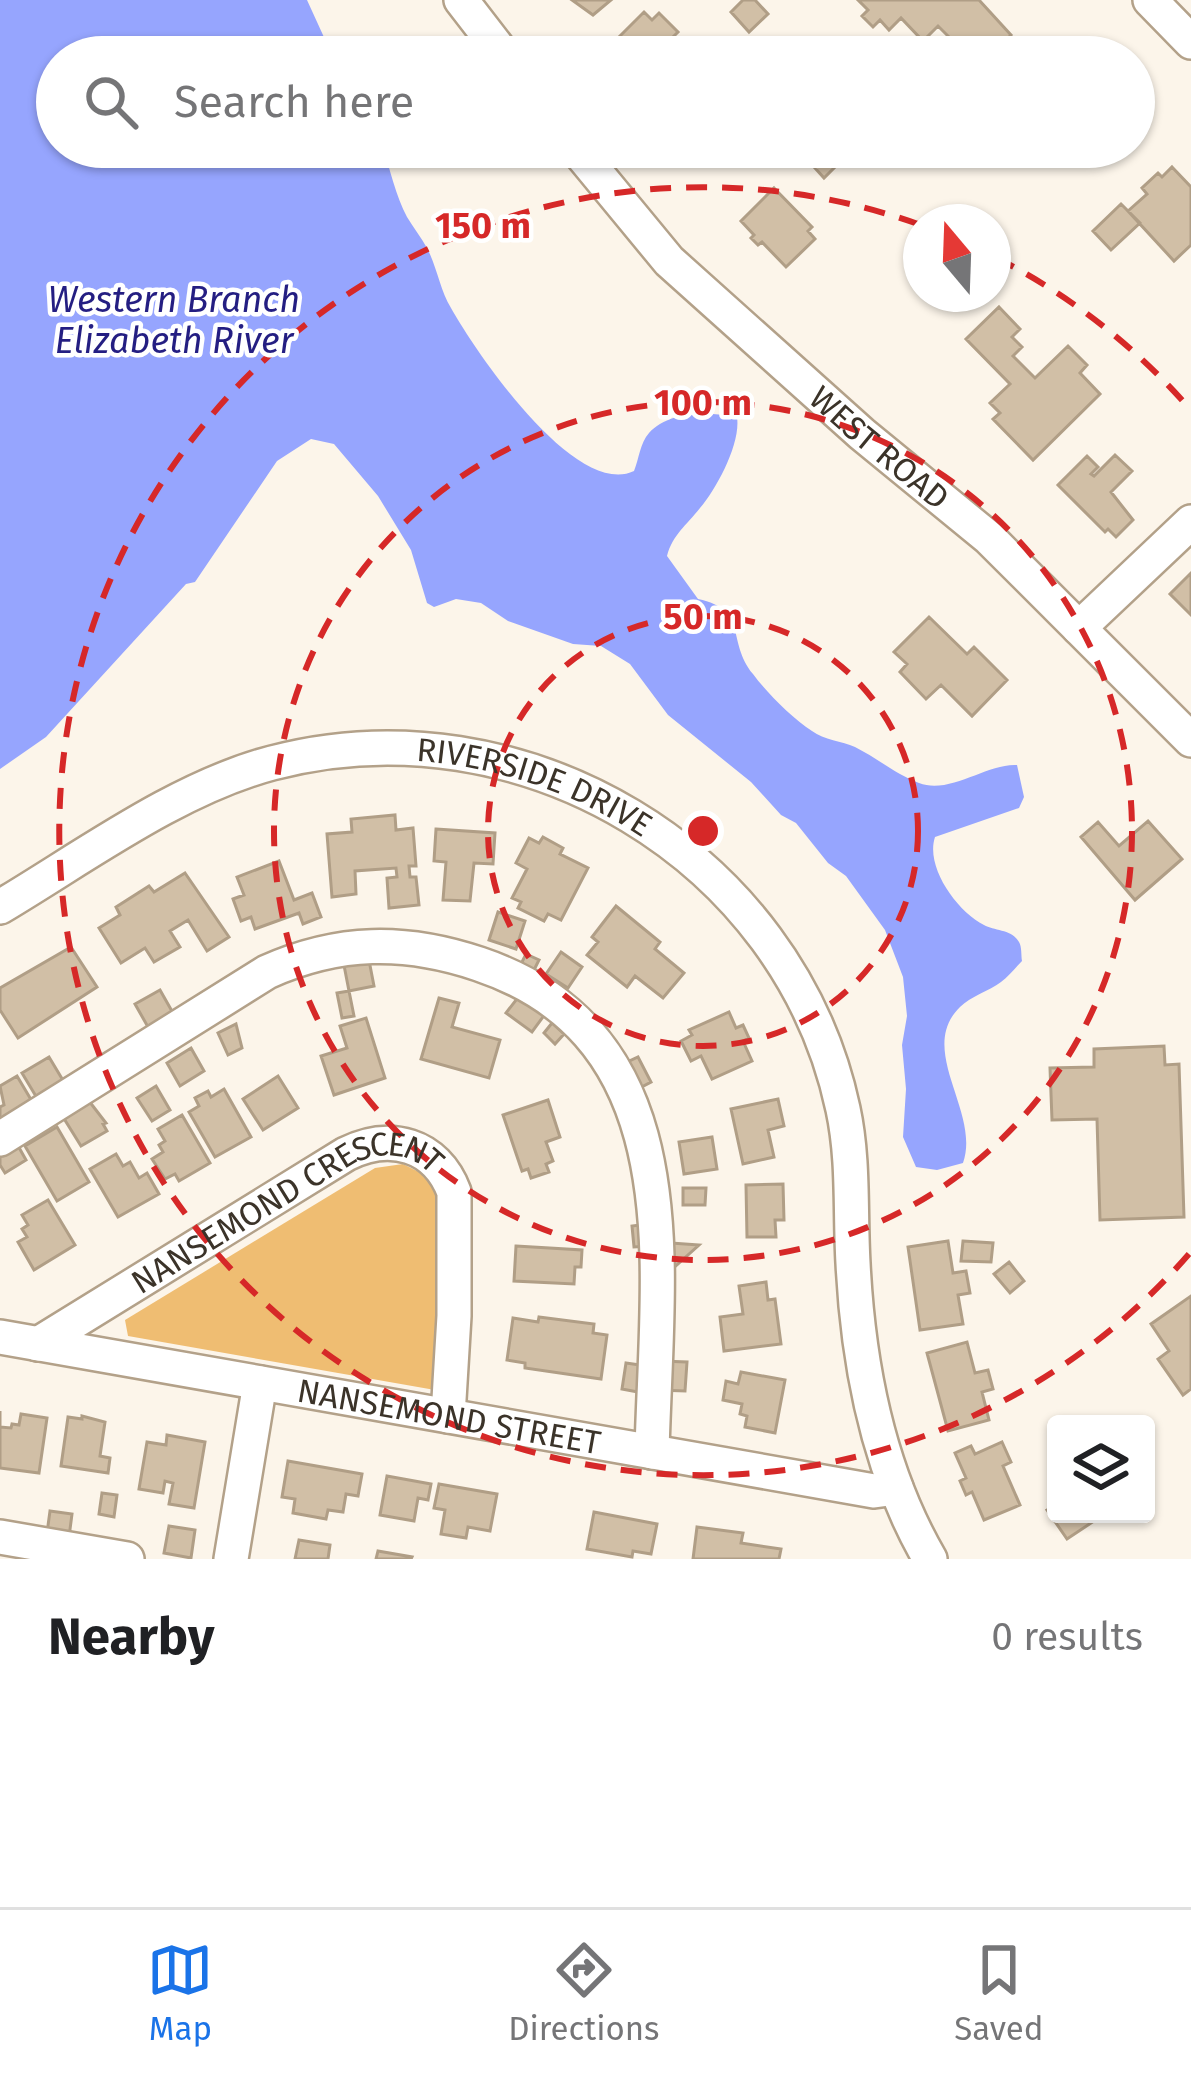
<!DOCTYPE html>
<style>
body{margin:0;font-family:"Fira Sans",sans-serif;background:#f2f2f2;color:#202124}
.controls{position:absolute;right:36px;bottom:36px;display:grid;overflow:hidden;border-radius:12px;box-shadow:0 3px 9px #0004}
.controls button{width:108px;height:108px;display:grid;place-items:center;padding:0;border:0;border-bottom:3px solid #e0e0e0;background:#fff;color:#202124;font:60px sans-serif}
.compass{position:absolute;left:903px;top:204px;width:108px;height:108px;border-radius:50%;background:#fff;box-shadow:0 3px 9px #0004;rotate:341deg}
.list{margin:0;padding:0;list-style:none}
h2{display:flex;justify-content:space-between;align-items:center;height:156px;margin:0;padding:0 48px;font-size:51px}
h2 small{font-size:39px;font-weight:400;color:#757577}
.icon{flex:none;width:66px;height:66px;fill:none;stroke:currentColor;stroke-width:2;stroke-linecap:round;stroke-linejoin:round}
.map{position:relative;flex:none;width:1191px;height:1559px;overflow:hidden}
.search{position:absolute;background:#fff;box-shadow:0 3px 9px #0004;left:36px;right:36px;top:36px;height:132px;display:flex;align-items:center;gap:30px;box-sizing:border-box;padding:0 42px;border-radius:66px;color:#757577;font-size:45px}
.sheet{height:348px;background:#fff}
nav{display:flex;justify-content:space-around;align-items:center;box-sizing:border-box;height:168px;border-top:3px solid #e0e0e0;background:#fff;font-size:33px;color:#757577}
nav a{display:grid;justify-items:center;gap:6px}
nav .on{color:#1a73e8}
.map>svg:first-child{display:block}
</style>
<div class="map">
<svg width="1191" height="1559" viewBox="0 0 1191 1559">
<rect width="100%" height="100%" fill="#fcf5ea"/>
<path fill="#efbd72" d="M403,1164L427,1176L441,1203L435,1390L128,1336L125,1320L375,1168Z"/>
<path fill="#96a5fe" d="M0,0H307L333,57H57V147H383C390,170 396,196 407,217C413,227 421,237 427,248C437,267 440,290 451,308C475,351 575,499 634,471C639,459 640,443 649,433C670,410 710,412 737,417C741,443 717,488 700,508C686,526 673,534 667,556L698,599C749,610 726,641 753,674C767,693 792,718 812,731C824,740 842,741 855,747C877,758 897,775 919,783C950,795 987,763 1017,765L1024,797L1019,808L935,837C925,867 957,911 984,925C994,931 1012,929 1019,942C1022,947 1021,955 1022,961C1015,968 1009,976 1001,982C989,991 971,996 960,1007C916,1050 981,1112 963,1163L937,1170L916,1167L903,1137L906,1089L902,1045L907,1016L903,977L885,930L846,876L828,863L796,823L781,815L751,782L668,715L630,664L601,646L573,644L508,621L481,603L456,599L434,607L427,603L411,550L378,496L334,444L311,439L277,461L195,582L186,584L46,737L0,769Z"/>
<path fill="#d1bfa6" stroke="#b09e86" stroke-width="3" d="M572,0H611L593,15Z
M743,0H755L768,14L749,32L731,12Z
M858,0H979L1011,35L989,57H969L938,26L923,41L901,18L889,30L880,20L873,27L862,16L868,10Z
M644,12L652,20L659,13L678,32L671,39L685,52L681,57H629L614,42Z
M965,147H1001L985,165Z
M828,154L838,164L824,178L815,168Z
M1172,167L1191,187V245L1174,261L1128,211L1147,194L1142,188L1158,173L1162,177Z
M774,188L812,227L808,231L815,239L786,267L762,242L758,245L751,238L754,235L741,221Z
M1121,204L1140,223L1111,250L1093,231Z
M999,307L1020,329L1012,337L1022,347L1013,356L1035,378L1068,346L1087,365L1080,373L1100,394L1033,460L993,419L1000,413L990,403L1010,384L966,339Z
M1115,455L1132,471L1111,492L1133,520L1116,537L1108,529L1105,532L1058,485L1087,456L1098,467L1091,474L1094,476Z
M1191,573V615L1170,594Z
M929,617L967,654L974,647L1007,680L972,716L941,685L926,699L900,672L907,664L894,652Z
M395,815L396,830L413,828L416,866H409L410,877H416L419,905L389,908L387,878L397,877L396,868L355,871L356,894L332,897L327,834L352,832L351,819Z
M1148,821L1182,859L1135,900L1081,837L1098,822L1119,846Z
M436,829L495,833L493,864L474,863L470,901L443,900L446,862L434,861Z
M543,837L563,848L560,854L588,868L561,920L548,914L544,921L518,908L521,902L512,898L527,869L516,863L529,838L539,843Z
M279,861L294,900L312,893L321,917L303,924L299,913L255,929L251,917L241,921L233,899L244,895L237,877Z
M185,873L229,937L207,951L188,920L170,931L180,947L154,962L145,948L121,963L99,928L120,915L116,907L149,886L154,892Z
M616,906L660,942L655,949L684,973L663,998L635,976L627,987L587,955L598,942L592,937Z
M498,912L525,921L516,949L489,940Z
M71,947L97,987L18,1038L0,1010V988Z
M367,950L374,986L349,991L342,955Z
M561,952L582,967L568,988L546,974Z
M526,954L539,960L534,970L521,964Z
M160,990L173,1013L148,1027L135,1004Z
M349,991L354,1016L342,1018L337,993Z
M523,991L548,1010L532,1032L506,1013Z
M439,998L459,1003L452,1027L500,1040L489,1078L421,1059Z
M729,1012L736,1028L743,1025L749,1038L743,1041L752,1061L712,1079L701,1056L691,1061L681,1041L692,1035L689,1030Z
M366,1018L385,1078L334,1095L321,1056L347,1048L340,1026Z
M552,1023L564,1034L555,1044L544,1033Z
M236,1024L242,1048L228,1055L218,1033Z
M1164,1046L1165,1065L1179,1064L1184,1217L1100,1220L1097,1119L1052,1120L1050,1068L1094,1067V1049Z
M191,1048L204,1071L180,1086L167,1063Z
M49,1057L67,1087L40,1103L22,1073Z
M638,1057L651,1082L634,1091L621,1065Z
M17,1076L33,1103L0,1122V1107L4,1105L0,1086Z
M278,1076L298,1108L263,1130L243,1099Z
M156,1086L170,1110L152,1121L137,1098Z
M224,1089L251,1137L215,1157L189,1112L199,1106L195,1098L208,1091L211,1097Z
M778,1099L784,1126L768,1130L774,1157L743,1164L731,1109Z
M548,1100L560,1137L546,1142L553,1161L546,1164L549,1172L531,1178L528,1169L522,1171L503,1115Z
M89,1101L106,1123L103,1124L107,1131L81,1146L63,1117Z
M182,1115L210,1163L179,1181L175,1174L165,1179L152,1159L163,1152L159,1145L165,1141L158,1129Z
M57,1127L89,1182L57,1201L25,1146Z
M12,1135L26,1160L5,1173L0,1165V1142Z
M712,1137L717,1169L684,1174L679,1142Z
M116,1154L123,1166L130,1162L139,1178L147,1173L159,1194L118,1217L90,1169Z
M783,1184L784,1220H775L776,1237H747L746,1185Z
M683,1188H706L705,1205H683Z
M48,1200L75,1245L34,1270L18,1242L27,1237L22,1229L28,1225L22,1215Z
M648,1224L650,1246L634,1247L632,1226Z
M948,1241L953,1273L966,1271L970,1293L958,1295L963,1324L920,1330L908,1247Z
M963,1241L993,1243L991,1262L961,1261Z
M671,1243L699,1245L669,1272Z
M516,1246L582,1250L581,1267H575L574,1284L514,1281Z
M1009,1262L1024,1281L1010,1293L994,1274Z
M766,1282L768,1300L775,1299L781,1344L724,1351L720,1317L743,1314L739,1286Z
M1191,1296V1389L1183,1395L1158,1359L1169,1351L1151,1324Z
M539,1317L594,1324L593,1333L607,1335L601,1379L525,1368V1363L507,1360L513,1318L538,1322Z
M967,1342L975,1373L988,1370L993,1389L982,1392L989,1420L948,1431L927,1353Z
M660,1361L687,1362L685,1391L658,1390Z
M626,1363L647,1366L643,1393L622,1389Z
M741,1372L785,1380L775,1433L745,1427L747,1416L740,1414L742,1404L723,1400L726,1381L738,1384Z
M0,1411V1427L11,1428L12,1424L19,1425L21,1414L47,1418L39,1473L0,1468Z
M82,1416L105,1422L100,1456L110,1458L108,1473L61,1466L68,1417L82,1419Z
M167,1435L205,1442L194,1508L169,1504L173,1483L165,1481L163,1493L139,1489L147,1442L166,1445Z
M1002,1442L1011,1462L1003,1466L1020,1505L984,1520L972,1492L966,1495L960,1481L966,1478L955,1453L971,1446L975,1454Z
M288,1461L362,1474L358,1496L346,1494L343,1512L328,1510L326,1519L293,1513L295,1499L282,1497Z
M387,1476L431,1484L428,1500L418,1498L414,1521L380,1515Z
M439,1484L497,1494L490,1531L468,1527L466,1538L441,1534L445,1510L434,1508Z
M102,1493L117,1495L114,1517L99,1514Z
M1056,1505V1514L1103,1515L1067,1539L1047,1510Z
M50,1511L72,1514L69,1537L47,1533Z
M594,1512L657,1524L651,1554L633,1551L632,1557L587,1549Z
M169,1526L195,1530L191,1558L164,1553Z
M697,1527L743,1533L741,1543L781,1549L779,1559H693Z
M299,1540L330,1545L328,1559H295Z
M378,1551L412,1557L411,1559H376Z"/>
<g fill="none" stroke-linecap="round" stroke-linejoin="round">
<defs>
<g id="minor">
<path d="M461,0L505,57"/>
<path d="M1150,0L1191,42"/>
<path id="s1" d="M575,147L669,261L862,434L989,538L1191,740"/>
<path d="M1079,628L1191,522"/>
<path id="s2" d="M0,907C84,857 177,788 272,763C521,697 789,855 843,1109C854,1160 850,1211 853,1263C858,1365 878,1470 930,1559"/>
<path d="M0,1139L267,972C338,940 405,939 479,964C696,1037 656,1271 652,1452"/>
<path id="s3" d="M0,1337L874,1491L896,1488"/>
<path id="s4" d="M38,1344L346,1154C390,1132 436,1144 454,1192V1316L448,1416"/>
<path d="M0,1537L127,1559"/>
<path d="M231,1559L260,1383"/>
</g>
</defs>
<use href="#minor" stroke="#b3a189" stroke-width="38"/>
<use href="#minor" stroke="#fff" stroke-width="33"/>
</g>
<g fill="none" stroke="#d62828" stroke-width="6" stroke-dasharray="21 15">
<circle cx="703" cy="831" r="215"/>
<circle cx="703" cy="831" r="429"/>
<path d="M1189 1254A644 644 0 1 1 918 224M995 257A644 644 0 0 1 1189 408"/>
</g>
<g text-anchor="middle" stroke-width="9" stroke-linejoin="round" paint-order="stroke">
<g font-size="33" fill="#3b3329" stroke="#fff">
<text dy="12" stroke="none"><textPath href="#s1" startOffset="429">WEST ROAD</textPath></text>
<text dy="12" stroke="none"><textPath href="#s2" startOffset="579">RIVERSIDE DRIVE</textPath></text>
<text dy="12" stroke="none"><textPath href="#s4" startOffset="288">NANSEMOND CRESCENT</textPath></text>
<text dy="12" stroke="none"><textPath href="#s3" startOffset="456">NANSEMOND STREET</textPath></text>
</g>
<g font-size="36" font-style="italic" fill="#241e82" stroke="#fff">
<text x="174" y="312">Western Branch<tspan x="174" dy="41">Elizabeth River</tspan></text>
</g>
</g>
<circle cx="703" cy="831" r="18" fill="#d62828" stroke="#fff" stroke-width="6"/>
<g font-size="36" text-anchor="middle" font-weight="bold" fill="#d62828" stroke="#fff" stroke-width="9" stroke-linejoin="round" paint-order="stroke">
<text x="483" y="238">150 m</text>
<text x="703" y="415">100 m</text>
<text x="703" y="629">50 m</text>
</g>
</svg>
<div class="controls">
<button><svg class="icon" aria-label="layers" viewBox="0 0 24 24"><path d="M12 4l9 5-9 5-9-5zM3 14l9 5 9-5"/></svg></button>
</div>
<svg class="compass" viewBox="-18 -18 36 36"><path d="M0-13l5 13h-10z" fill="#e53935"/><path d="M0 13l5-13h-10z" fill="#757577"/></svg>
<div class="search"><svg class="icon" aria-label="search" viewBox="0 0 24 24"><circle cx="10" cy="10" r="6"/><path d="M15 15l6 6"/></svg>Search here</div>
</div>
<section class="sheet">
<h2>Nearby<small>0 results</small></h2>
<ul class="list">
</ul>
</section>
<nav>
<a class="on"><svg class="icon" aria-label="map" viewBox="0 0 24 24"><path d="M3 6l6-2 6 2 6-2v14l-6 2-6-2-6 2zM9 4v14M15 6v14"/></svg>Map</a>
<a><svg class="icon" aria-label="directions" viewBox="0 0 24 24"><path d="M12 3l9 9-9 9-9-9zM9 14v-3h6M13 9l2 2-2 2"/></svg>Directions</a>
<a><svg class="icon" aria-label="saved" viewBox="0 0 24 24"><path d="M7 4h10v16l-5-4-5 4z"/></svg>Saved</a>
</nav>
